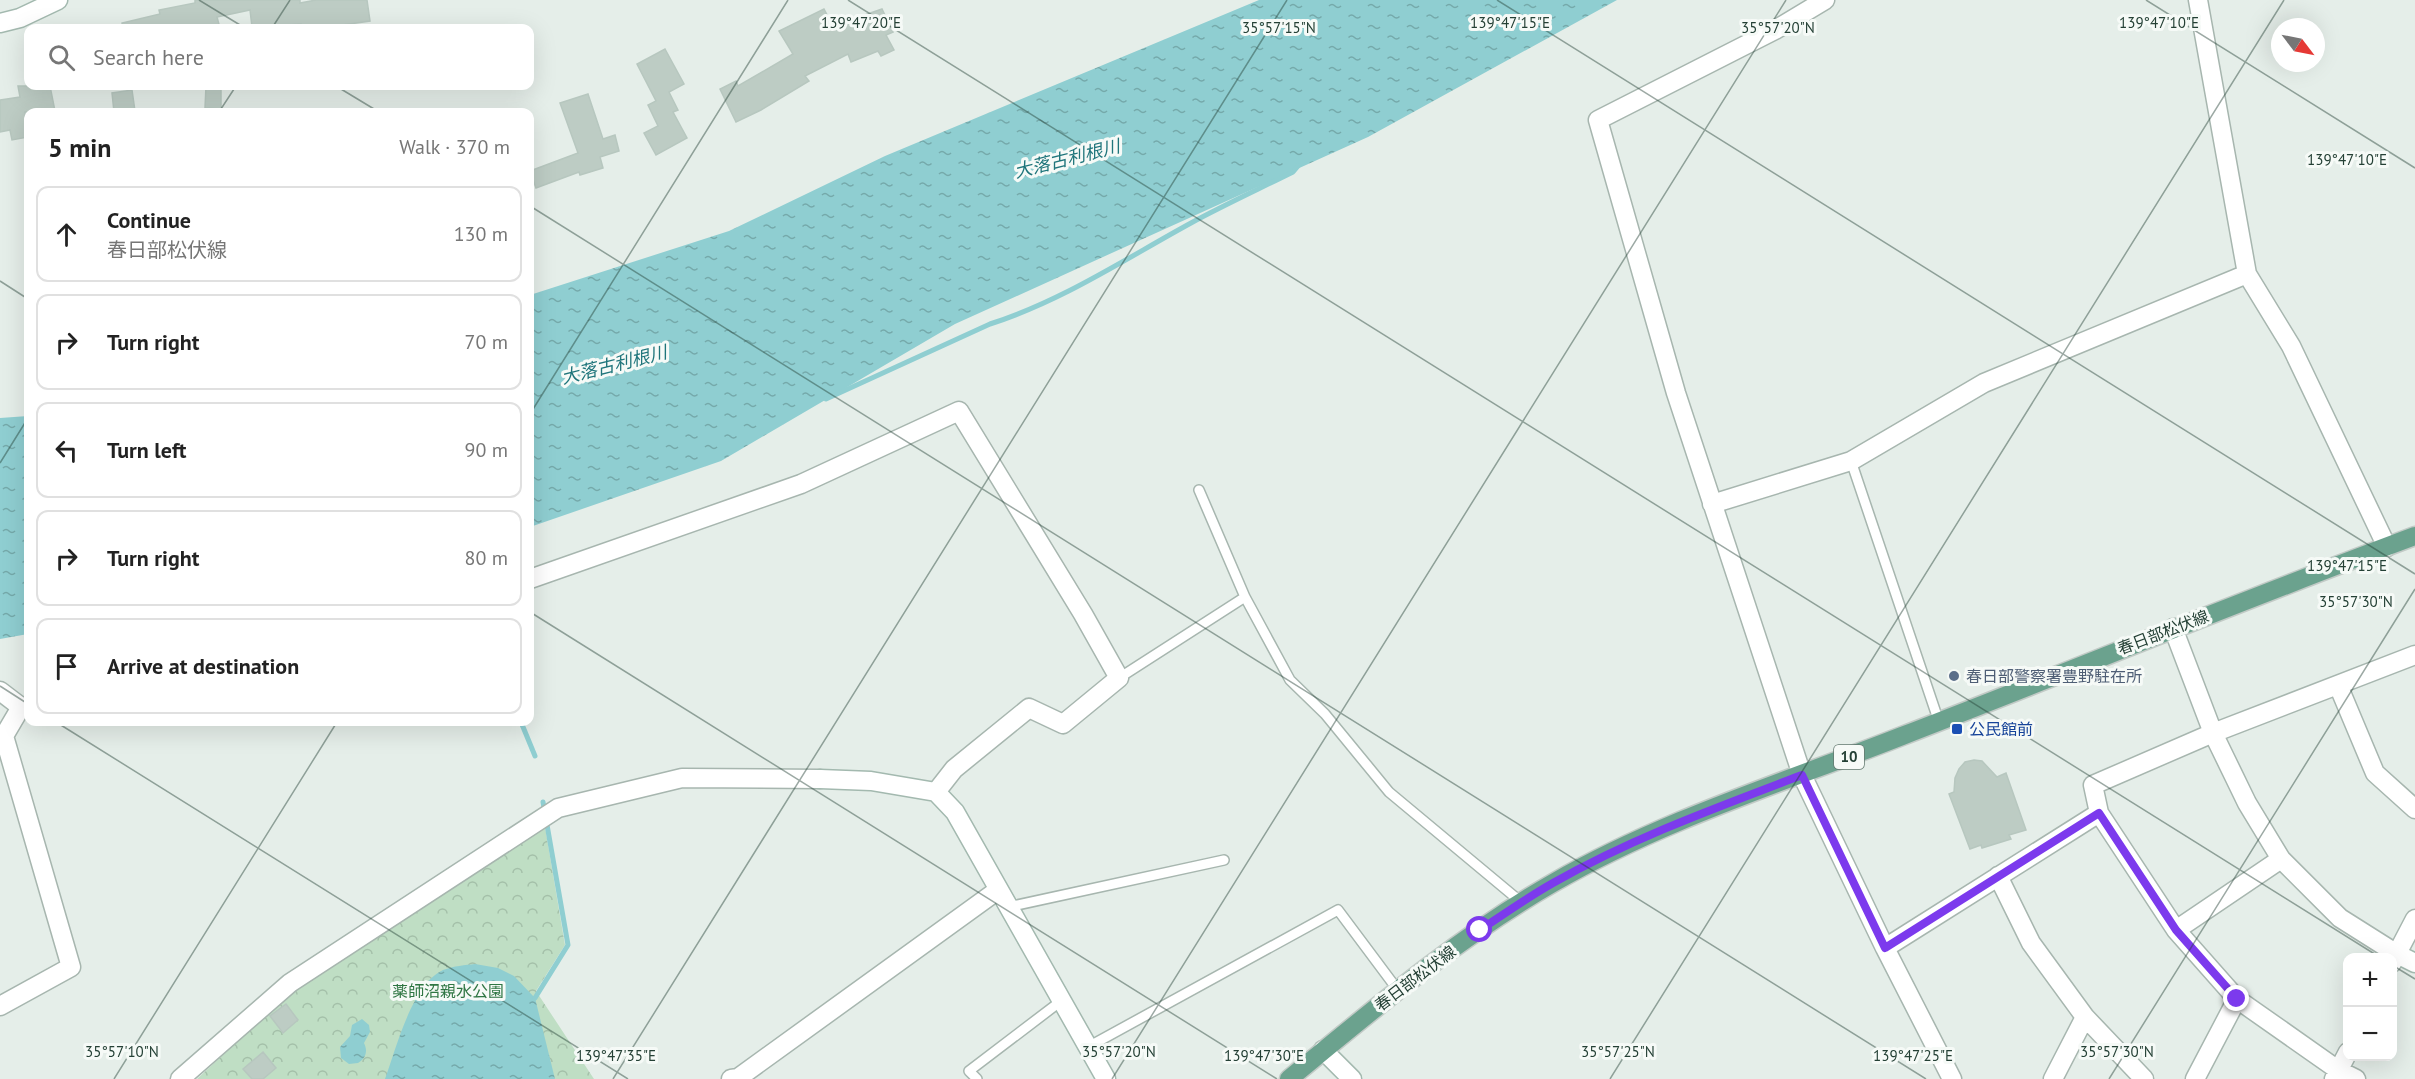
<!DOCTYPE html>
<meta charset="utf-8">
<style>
body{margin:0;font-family:"PT Sans","Noto Sans JP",sans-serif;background:#f2f2f2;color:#222}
.controls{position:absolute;right:18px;bottom:18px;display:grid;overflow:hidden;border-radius:12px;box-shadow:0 6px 24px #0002}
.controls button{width:54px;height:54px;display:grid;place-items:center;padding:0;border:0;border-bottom:2px solid #e0e0e0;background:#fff;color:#222;font:30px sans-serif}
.compass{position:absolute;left:2271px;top:18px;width:54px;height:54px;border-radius:50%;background:#fff;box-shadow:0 6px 24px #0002;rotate:122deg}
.stop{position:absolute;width:18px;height:18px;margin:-14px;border:4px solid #7c3aed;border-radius:50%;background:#fff}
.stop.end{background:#7c3aed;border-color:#fff;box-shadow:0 2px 6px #0008}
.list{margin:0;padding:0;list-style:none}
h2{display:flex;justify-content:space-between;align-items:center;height:78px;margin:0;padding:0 24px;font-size:26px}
h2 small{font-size:20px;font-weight:400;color:#767676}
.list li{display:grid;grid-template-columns:39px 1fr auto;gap:18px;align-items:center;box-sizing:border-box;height:96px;margin:0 12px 12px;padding:0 12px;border:2px solid #e0e0e0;border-radius:12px}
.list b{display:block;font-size:22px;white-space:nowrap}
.list p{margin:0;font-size:20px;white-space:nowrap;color:#767676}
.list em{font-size:20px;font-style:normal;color:#767676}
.icon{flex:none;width:33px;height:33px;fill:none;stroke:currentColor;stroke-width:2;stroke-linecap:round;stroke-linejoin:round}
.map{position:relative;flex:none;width:2415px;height:1079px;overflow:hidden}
.search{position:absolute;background:#fff;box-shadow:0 6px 24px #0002;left:24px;top:24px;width:510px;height:66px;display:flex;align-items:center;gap:15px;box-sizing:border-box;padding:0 21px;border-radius:12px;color:#767676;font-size:22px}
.panel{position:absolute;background:#fff;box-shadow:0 6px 24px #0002;left:24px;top:108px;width:510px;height:618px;border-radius:12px}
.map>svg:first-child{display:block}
</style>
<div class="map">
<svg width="2415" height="1079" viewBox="0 0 2415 1079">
<defs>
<pattern id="park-crowns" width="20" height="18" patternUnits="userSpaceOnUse" patternTransform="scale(1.5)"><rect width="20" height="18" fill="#bfdec4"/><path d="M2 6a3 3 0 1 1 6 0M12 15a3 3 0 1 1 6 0" fill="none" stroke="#a4c0a9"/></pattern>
<pattern id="water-ripples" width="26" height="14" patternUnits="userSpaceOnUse" patternTransform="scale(1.5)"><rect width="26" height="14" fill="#8fced1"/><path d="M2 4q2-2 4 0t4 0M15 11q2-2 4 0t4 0" fill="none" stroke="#75a9aa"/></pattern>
</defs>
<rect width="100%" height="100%" fill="#e5eee9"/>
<path fill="url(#park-crowns)" d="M544,821L565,945L536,991L594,1079H197L293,990Z"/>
<path fill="url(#water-ripples)" d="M1259,0H1617L1368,137L955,324L721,461L530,527V295L729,231L885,156Z
M28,416V634L0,639V418Z
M475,964L498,968L514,976L535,998L555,1079H385C396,1049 412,984 443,970C454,966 465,965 475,964Z
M362,1019L369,1025L370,1032L364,1043C368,1051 366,1058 358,1063L349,1064L341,1058L340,1047L350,1036L352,1025Z"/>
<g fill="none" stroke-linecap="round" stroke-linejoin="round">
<path stroke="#8fced1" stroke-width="5" d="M826,399L990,324C1062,301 1125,259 1191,223C1224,205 1259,189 1293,172L1298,166
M521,722L535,756
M535,998L568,945L543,802"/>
</g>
<path fill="#bdccc4" stroke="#b7c7bf" stroke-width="1.5" d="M195,0H300V3L316,0H367L370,21L328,27L329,28H302L301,24L252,27L250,10L217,17L220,28H123L122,23L160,14L159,10L195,3Z
M824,9L833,26L882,9L893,32L886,35L894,50L881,56L878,51L851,62L848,54L805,76L809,81L761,110L736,122L720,89L736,81L738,86L793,54L779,31Z
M665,49L684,84L669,92L678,110L673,112L687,138L656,155L644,133L658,126L648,105L656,101L637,64Z
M18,86H50L55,111L25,112L28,137L12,140L10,130L0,132V100L20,97Z
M206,86H221V109L205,108Z
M132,90L135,111L114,112L112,93Z
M588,94L603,139L615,135L619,151L600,157L603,168L580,175L579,172L536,188L530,171L578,153L560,103Z
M1974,760L1982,761L1997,777L2006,773L2026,830L2009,835L2011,839L1982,848L1981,845L1970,849L1949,794L1954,792L1955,778L1959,769L1965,762Z
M286,1004L298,1020L283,1033L270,1016Z
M263,1052L276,1068L263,1079H252L243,1069Z"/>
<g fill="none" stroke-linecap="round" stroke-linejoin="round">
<defs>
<path id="lane" d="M1851,461L1939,722
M1199,490L1245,597
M1119,678L1245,597L1290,680L1325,714L1389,792L1521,902
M1008,907L1224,860
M1088,1047L1338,910L1397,989
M977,1079L969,1071L1061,1001"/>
<path id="street" d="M1825,0L1775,30L1598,120L1676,393L1802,775L1885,948L1952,1079
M2198,0L2247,274L2291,346L2387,547
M1712,504L1851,461L1984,383L2247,274
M530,579L801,484L959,411L1083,614L1119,678L1063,724L1029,708L954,769L936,792
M2173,628L2213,733L2247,803L2281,859L2340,918L2397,954
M2338,685L2375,773L2415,809
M0,691L21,707L28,706
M1998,876L2031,943L2085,1017L2144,1079
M2176,930L2281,859
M1885,948L2099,813
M2392,963L2415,919
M0,1006L71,967L4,736L21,707
M180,1079L290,983L558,808L682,778L820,779
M731,1079L738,1078L998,890
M2053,1079L2085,1017
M2195,1079L2237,999
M2334,1079L2348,1052
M2356,1079L2338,1070L2237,999L2176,930L2099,813L2093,785L2213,733L2415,655"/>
<path id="secondary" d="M0,23L20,18L58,0
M820,779L871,781L936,792L955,812L1106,1079
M2397,954L2415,963
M1323,1050L1352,1079"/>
<path id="primary" d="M1289,1079C1374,1009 1457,938 1553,883C1662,820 1785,782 1902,736C2073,670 2243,600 2415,536"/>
</defs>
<use href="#lane" stroke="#a7b6af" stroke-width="12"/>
<use href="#street" stroke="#a7b6af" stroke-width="21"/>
<use href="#secondary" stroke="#a3b9af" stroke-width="21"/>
<use href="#primary" stroke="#c2cac6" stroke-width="21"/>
<use href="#lane" stroke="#fff" stroke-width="9"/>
<use href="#street" stroke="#fff" stroke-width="18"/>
<use href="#secondary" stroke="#fff" stroke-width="18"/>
<use href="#primary" stroke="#6ba28e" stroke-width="18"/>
</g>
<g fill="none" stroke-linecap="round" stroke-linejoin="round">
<path stroke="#7c3aed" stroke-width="8" d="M1480,930C1504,914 1528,897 1553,883C1632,838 1718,807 1802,775L1885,948L2099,813L2176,930L2237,999"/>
</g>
<path fill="none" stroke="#244035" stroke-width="1.5" stroke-opacity="0.45" d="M199,0L245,28M848,0L2381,958M1497,0L2415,574M2146,0L2415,168M272,28L290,0M336,86L379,112M219,112L236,86M530,206L1926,1079M0,281L28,299M530,414L788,0M0,463L28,418M530,612L1277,1079M0,686L28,704M56,722L628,1079M2392,965L2415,979M114,1079L337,722M613,1079L1287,0M1112,1079L1786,0M1610,1079L2284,0M2109,1079L2415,589"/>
<circle fill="#5c6f8a" stroke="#f6faf7" stroke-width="2" cx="1954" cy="676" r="6"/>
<rect fill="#1a4fb4" stroke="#f6faf7" stroke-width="2" x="1951" y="723" width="12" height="12" rx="3"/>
<g text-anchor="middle" stroke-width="6" stroke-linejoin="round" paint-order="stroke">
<rect fill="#f6faf7" stroke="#63786f" stroke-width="1.5" x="1834" y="745" width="30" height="24" rx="4.5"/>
<g font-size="15" font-weight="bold" fill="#244035">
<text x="1849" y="762">10</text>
</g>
<g font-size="16" fill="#244035" stroke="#f6faf7">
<text transform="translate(2163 632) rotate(-21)" y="6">春日部松伏線</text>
<text transform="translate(1415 978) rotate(-37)" y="6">春日部松伏線</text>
</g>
<g font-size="16" fill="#4e5e75" stroke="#f6faf7" text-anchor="start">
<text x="1966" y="682">春日部警察署豊野駐在所</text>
</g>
<g font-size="16" fill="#164399" stroke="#f6faf7" text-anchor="start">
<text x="1969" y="735">公民館前</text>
</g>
<g font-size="16" fill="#2f7643" stroke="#f6faf7">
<text x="448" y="997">薬師沼親水公園</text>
</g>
<g font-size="18" font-style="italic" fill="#1f757b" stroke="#f6faf7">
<text transform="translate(1067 159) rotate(-14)" y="6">大落古利根川</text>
<text transform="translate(614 365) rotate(-14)" y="6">大落古利根川</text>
</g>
</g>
<g font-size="15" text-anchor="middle" fill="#244035" stroke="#f6faf7" stroke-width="6" stroke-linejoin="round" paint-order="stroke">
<text x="861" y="28">139°47'20"E</text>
<text x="1510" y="28">139°47'15"E</text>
<text x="2159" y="28">139°47'10"E</text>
<text x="1279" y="33">35°57'15"N</text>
<text x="1778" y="33">35°57'20"N</text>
<text x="2347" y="165">139°47'10"E</text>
<text x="2347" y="571">139°47'15"E</text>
<text x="2356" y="607">35°57'30"N</text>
<text x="122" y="1057">35°57'10"N</text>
<text x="1119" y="1057">35°57'20"N</text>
<text x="1618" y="1057">35°57'25"N</text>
<text x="2117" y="1057">35°57'30"N</text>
<text x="616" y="1061">139°47'35"E</text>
<text x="1264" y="1061">139°47'30"E</text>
<text x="1913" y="1061">139°47'25"E</text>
</g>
</svg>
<div class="controls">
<button>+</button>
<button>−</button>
</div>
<svg class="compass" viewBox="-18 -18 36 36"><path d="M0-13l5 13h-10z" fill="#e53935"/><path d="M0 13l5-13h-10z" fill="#767676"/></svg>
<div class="stop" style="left:1480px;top:930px"></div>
<div class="stop end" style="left:2237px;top:999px"></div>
<div class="search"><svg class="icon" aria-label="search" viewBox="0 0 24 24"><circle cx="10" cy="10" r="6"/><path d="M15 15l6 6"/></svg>Search here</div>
<section class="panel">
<h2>5 min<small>Walk · 370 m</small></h2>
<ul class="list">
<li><svg class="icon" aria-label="ahead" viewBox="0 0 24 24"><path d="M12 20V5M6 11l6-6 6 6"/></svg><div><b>Continue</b><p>春日部松伏線</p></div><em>130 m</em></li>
<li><svg class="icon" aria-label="right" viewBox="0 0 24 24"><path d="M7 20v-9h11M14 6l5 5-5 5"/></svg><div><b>Turn right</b></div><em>70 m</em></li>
<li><svg class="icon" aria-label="left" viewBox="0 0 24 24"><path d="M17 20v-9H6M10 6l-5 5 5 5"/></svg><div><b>Turn left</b></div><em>90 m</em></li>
<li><svg class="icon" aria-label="right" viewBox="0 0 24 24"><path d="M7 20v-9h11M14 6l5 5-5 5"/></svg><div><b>Turn right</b></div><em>80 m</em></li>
<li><svg class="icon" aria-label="arrive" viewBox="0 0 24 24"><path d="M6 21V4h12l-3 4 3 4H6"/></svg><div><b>Arrive at destination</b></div></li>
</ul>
</section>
</div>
